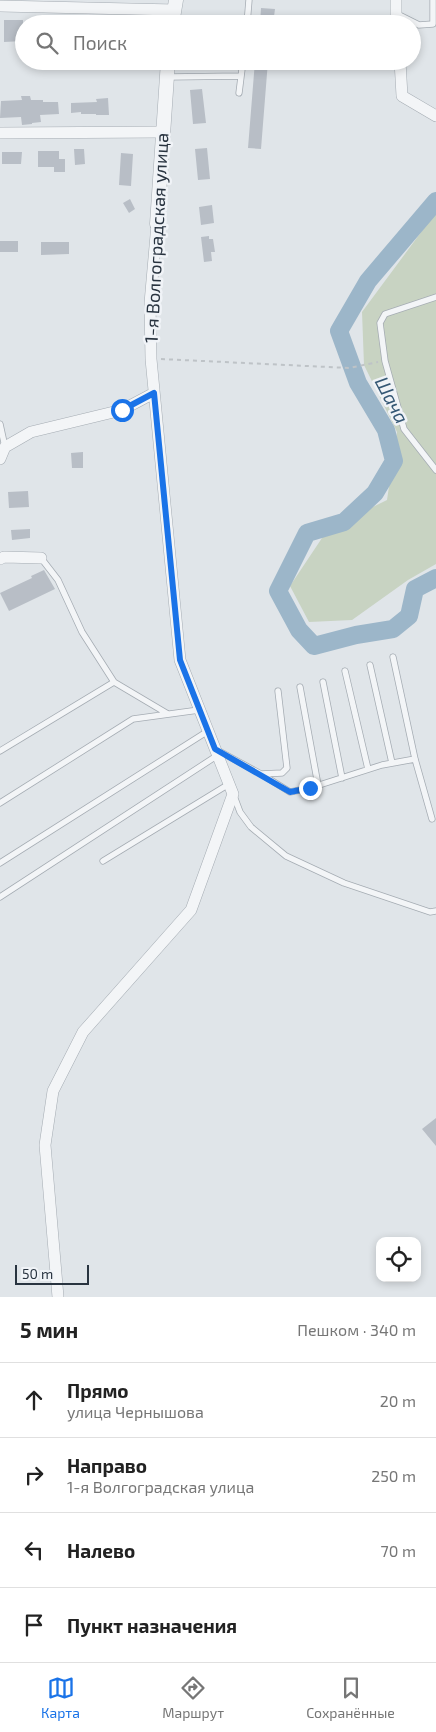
<!DOCTYPE html>
<html lang="ru">
<meta charset="utf-8">
<style>
body{margin:0;font-family:"Exo 2",sans-serif;background:#f2f2f2;color:#222}
.controls{position:absolute;right:15px;bottom:15px;display:grid;overflow:hidden;border-radius:10px;box-shadow:0 2px 8px #0003}
.controls button{width:45px;height:45px;display:grid;place-items:center;padding:0;border:0;border-bottom:1px solid #e0e0e0;background:#fff;color:#222;font:25px sans-serif}
.scale{position:absolute;left:15px;bottom:12px;width:74px;box-sizing:border-box;padding-left:5px;border:2px solid #293440;border-top:0;font-size:14px;line-height:18px;white-space:nowrap;color:#293440;-webkit-text-stroke:4px #f0f3f7;paint-order:stroke}
.stop{position:absolute;width:15px;height:15px;margin:-11px;border:4px solid #1a73e8;border-radius:50%;background:#fff}
.stop.end{background:#1a73e8;border-color:#fff;box-shadow:0 1px 5px #0008}
.list{margin:0;padding:0;list-style:none}
h2{display:flex;justify-content:space-between;align-items:center;height:65px;margin:0;padding:0 20px;font-size:21px}
h2 small{font-size:16px;font-weight:400;color:#767676}
.list li{display:grid;grid-template-columns:32px 1fr auto;gap:15px;align-items:center;box-sizing:border-box;height:75px;padding:0 20px;border-top:1px solid #e0e0e0}
.list b{display:block;font-size:19px;white-space:nowrap}
.list p{margin:0;font-size:16px;white-space:nowrap;color:#767676}
.list em{font-size:16px;font-style:normal;color:#767676}
.icon{flex:none;width:28px;height:28px;fill:none;stroke:currentColor;stroke-width:2;stroke-linecap:round;stroke-linejoin:round}
.map{position:relative;flex:none;width:436px;height:1297px;overflow:hidden}
.search{position:absolute;background:#fff;box-shadow:0 2px 8px #0003;left:15px;right:15px;top:15px;height:55px;display:flex;align-items:center;gap:12px;box-sizing:border-box;padding:0 18px;border-radius:28px;color:#767676;font-size:19px}
.sheet{height:365px;background:#fff}
nav{display:flex;justify-content:space-around;align-items:center;box-sizing:border-box;height:70px;border-top:1px solid #e0e0e0;background:#fff;font-size:14px;color:#767676}
nav a{display:grid;justify-items:center;gap:2px}
nav .on{color:#1a73e8}
.map>svg:first-child{display:block}
</style>
<div class="map">
<svg width="436" height="1297" viewBox="0 0 436 1297">
<rect width="100%" height="100%" fill="#e0e5e9"/>
<path fill="#c8d3c2" d="M436,212V564L408,580L352,620L309,622L290,586L328,529L387,500L397,432L364,365L362,312Z"/>
<g fill="none" stroke-linecap="round" stroke-linejoin="round">
<path stroke="#9cb6c9" stroke-width="18" d="M436,201L368,281L339,331L358,383L386,430L394,461L375,493L344,522L307,533L278,591L299,630L314,646L356,635L393,629L409,616L415,589L436,578"/>
</g>
<path fill="#b8bec6" d="M261,8L275,9L273,24H260Z
M4,20H23V41L4,42Z
M255,61H268L261,149L248,148Z
M202,89L206,123L193,124L190,90Z
M21,96H30L31,100H43V102H58L59,114L40,115L41,122L32,123V124L22,125L21,117L0,118L1,101L22,100Z
M108,98L109,115H96V114H81V112L71,113V103L97,102L96,99Z
M207,148L210,179L198,180L195,149Z
M74,149H84L85,164L75,165Z
M38,151H59V159H65V172H54V167H38Z
M2,152H22L21,164H2Z
M121,153L133,154L131,186L119,185Z
M130,199L135,209L129,213L123,203Z
M212,205L214,223L201,225L199,207Z
M209,236V239H213L215,252H211L212,261L204,262L201,237Z
M0,241H18V252H0Z
M41,242H69V254L41,255Z
M83,452V468H72L71,453Z
M28,491L29,507L9,508L8,492Z
M30,529V538L12,540L11,530Z
M44,570L55,589L9,611L0,593L32,578L31,576Z
M436,1118V1146L422,1129Z"/>
<g fill="none" stroke-linecap="round" stroke-linejoin="round">
<defs>
<path id="service" d="M399,15L419,25L433,24V0
M247,24L249,0
M168,77L241,76
M239,93L243,61
M436,297L385,314L380,323L385,361L404,429L436,470
M0,424L5,447
M41,558L58,580L82,632L114,682
M393,657L415,759L432,819
M370,665L392,763
M345,671L368,769
M323,682L342,778
M300,687L318,785
M217,750L261,774L282,773L287,768L278,691
M0,751L114,682L168,714
M261,774L290,792L310,788L382,765L415,759
M234,796L240,812L251,827L286,856L344,883L430,912L436,911
M0,803L133,719L199,710
M103,861L229,784
M0,863L208,731
M0,897L218,755"/>
<path id="minor" d="M396,0V24
M0,6L175,10
M400,61L402,96L436,116
M0,133L163,132
M0,459L5,447L31,432L122,410L154,393
M0,559L4,557L41,558
M58,1297L45,1145L53,1091L83,1032L191,910L233,794L180,660L151,359L150,303L157,224"/>
<path id="tertiary" d="M172,24L176,0
M157,224L168,61"/>
</defs>
<use href="#service" stroke="#a5acb3" stroke-width="7"/>
<use href="#minor" stroke="#a5acb3" stroke-width="12"/>
<use href="#tertiary" stroke="#a5acb3" stroke-width="15"/>
<path stroke="#bec3c7" stroke-width="2" stroke-dasharray="4 4" stroke-linecap="butt" d="M161,359L349,368L378,362"/>
<use href="#service" stroke="#f3f5f7" stroke-width="5.5"/>
<use href="#minor" stroke="#f3f5f7" stroke-width="11"/>
<use href="#tertiary" stroke="#f3f5f7" stroke-width="14"/>
</g>
<g fill="none" stroke-linecap="round" stroke-linejoin="round">
<path stroke="#1a73e8" stroke-width="6" d="M122,410L154,393L180,660L215,749L290,792L310,788"/>
</g>
<g text-anchor="middle" stroke-width="5" stroke-linejoin="round" paint-order="stroke">
<g font-size="18" fill="#293440" stroke="#f0f3f7">
<text transform="translate(157 238) rotate(-87)" y="6">1-я Волгоградская улица</text>
</g>
<g font-size="19" font-style="italic" fill="#345774" stroke="#f0f3f7">
<text transform="translate(392 400) rotate(62)" y="7">Шача</text>
</g>
</g>
</svg>
<div class="controls">
<button><svg class="icon" aria-label="locate" viewBox="0 0 24 24"><circle cx="12" cy="12" r="6"/><path d="M12 2v4M12 18v4M2 12h4M18 12h4"/></svg></button>
</div>
<div class="scale">50 m</div>
<div class="stop" style="left:122px;top:410px"></div>
<div class="stop end" style="left:310px;top:788px"></div>
<div class="search"><svg class="icon" aria-label="search" viewBox="0 0 24 24"><circle cx="10" cy="10" r="6"/><path d="M15 15l6 6"/></svg>Поиск</div>
</div>
<section class="sheet">
<h2>5 мин<small>Пешком · 340 m</small></h2>
<ul class="list">
<li><svg class="icon" aria-label="ahead" viewBox="0 0 24 24"><path d="M12 20V5M6 11l6-6 6 6"/></svg><div><b>Прямо</b><p>улица Чернышова</p></div><em>20 m</em></li>
<li><svg class="icon" aria-label="right" viewBox="0 0 24 24"><path d="M7 20v-9h11M14 6l5 5-5 5"/></svg><div><b>Направо</b><p>1-я Волгоградская улица</p></div><em>250 m</em></li>
<li><svg class="icon" aria-label="left" viewBox="0 0 24 24"><path d="M17 20v-9H6M10 6l-5 5 5 5"/></svg><div><b>Налево</b></div><em>70 m</em></li>
<li><svg class="icon" aria-label="arrive" viewBox="0 0 24 24"><path d="M6 21V4h12l-3 4 3 4H6"/></svg><div><b>Пункт назначения</b></div></li>
</ul>
</section>
<nav>
<a class="on"><svg class="icon" aria-label="map" viewBox="0 0 24 24"><path d="M3 6l6-2 6 2 6-2v14l-6 2-6-2-6 2zM9 4v14M15 6v14"/></svg>Карта</a>
<a><svg class="icon" aria-label="directions" viewBox="0 0 24 24"><path d="M12 3l9 9-9 9-9-9zM9 14v-3h6M13 9l2 2-2 2"/></svg>Маршрут</a>
<a><svg class="icon" aria-label="saved" viewBox="0 0 24 24"><path d="M7 4h10v16l-5-4-5 4z"/></svg>Сохранённые</a>
</nav>
